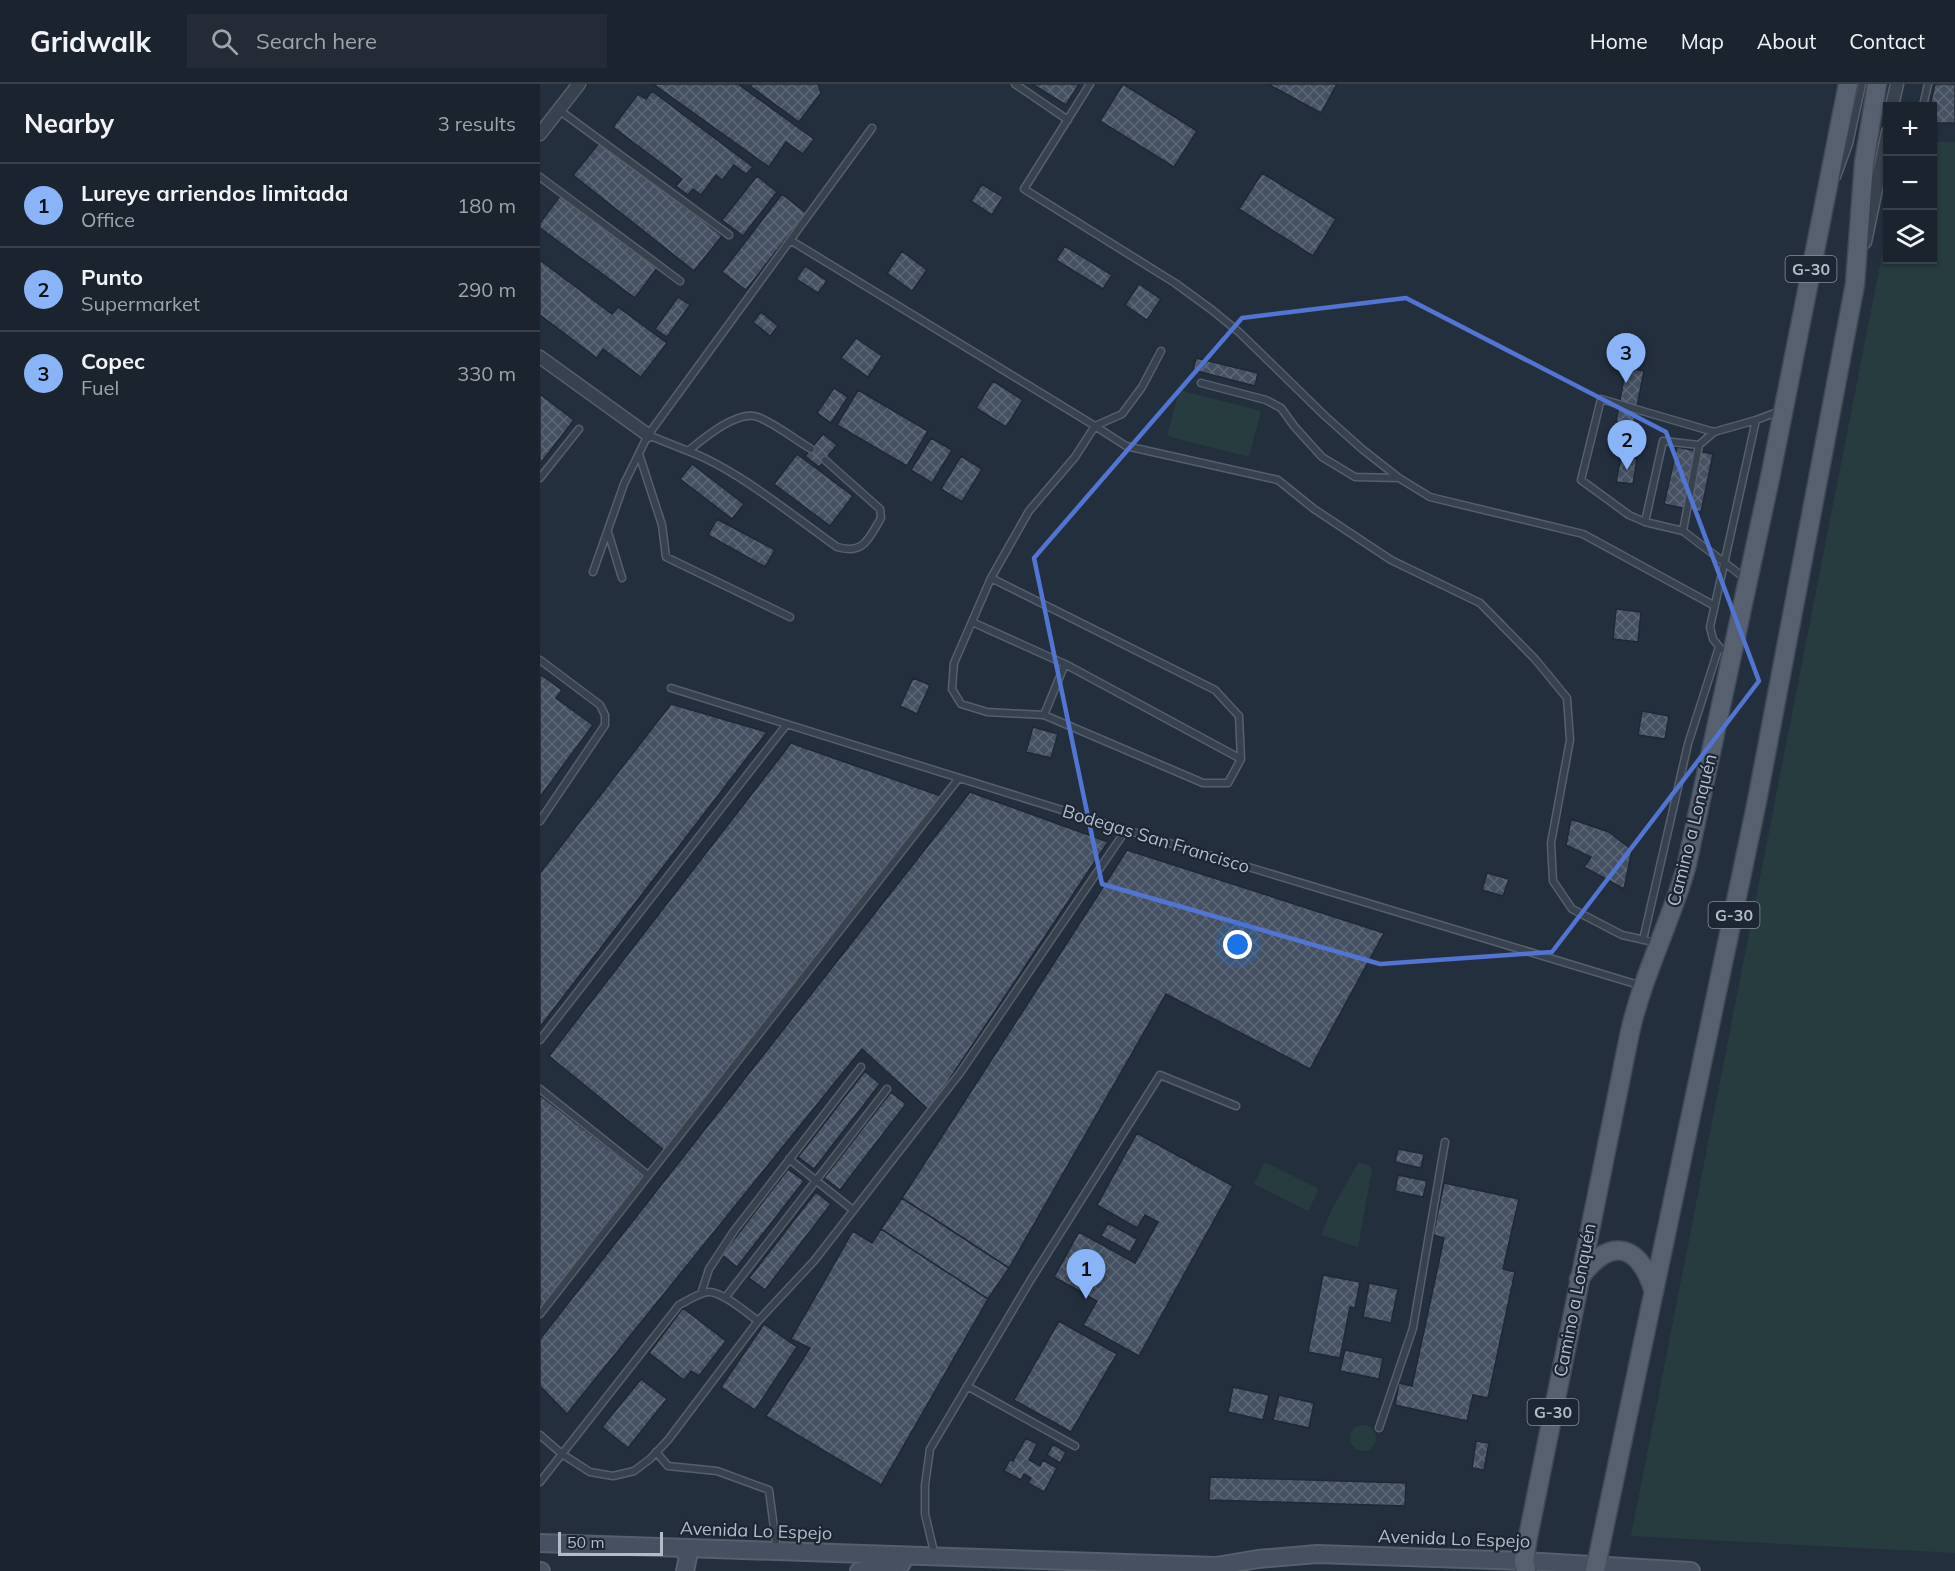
<!DOCTYPE html>
<meta charset="utf-8">
<style>
body{margin:0;font-family:Mulish,sans-serif;background:#242b36;color:#f1f3f6}
.controls{position:absolute;right:18px;top:18px;display:grid;overflow:hidden;border-radius:0px;box-shadow:0 2px 4px #0004}
.controls button{width:54px;height:54px;display:grid;place-items:center;padding:0;border:0;border-bottom:2px solid #39404a;background:#1b232e;color:#f1f3f6;font:30px sans-serif}
.scale{position:absolute;left:18px;bottom:15px;width:105px;box-sizing:border-box;padding-left:6px;border:3px solid #b4bcc9;border-top:0;font-size:16px;line-height:21px;white-space:nowrap;color:#b4bcc9;-webkit-text-stroke:4px #1d2633;paint-order:stroke}
.you{position:absolute;left:698px;top:861px;width:21px;height:21px;margin:-15px;border:4px solid #fff;border-radius:50%;background:#1a73e8;box-shadow:0 0 0 9px #1a73e833}
.badge{display:grid;place-items:center;width:39px;height:39px;border-radius:50%;background:#8ab4f8;color:#111;font-size:20px;font-weight:700}
.pin{position:absolute;translate:-50% -50px;filter:drop-shadow(0 2px 3px #0008)}
.pin::after{content:'';position:absolute;top:32px;width:21px;height:18px;background:inherit;clip-path:polygon(0 0,100% 0,50% 100%)}
.list{margin:0;padding:0;list-style:none}
h2{display:flex;justify-content:space-between;align-items:center;height:78px;margin:0;padding:0 24px;font-size:26px}
h2 small{font-size:20px;font-weight:400;color:#a0a4aa}
.list li{display:grid;grid-template-columns:39px 1fr auto;gap:18px;align-items:center;box-sizing:border-box;height:84px;padding:0 24px;border-top:2px solid #39404a}
.list b{display:block;font-size:22px;white-space:nowrap}
.list p{margin:0;font-size:20px;white-space:nowrap;color:#a0a4aa}
.list em{font-size:20px;font-style:normal;color:#a0a4aa}
.icon{flex:none;width:33px;height:33px;fill:none;stroke:currentColor;stroke-width:2;stroke-linecap:round;stroke-linejoin:round}
.map{position:relative;flex:none;width:1415px;height:1487px;overflow:hidden}
header{display:flex;align-items:center;gap:36px;box-sizing:border-box;height:84px;padding:0 30px;background:#1b232e;border-bottom:2px solid #39404a}
header strong{font-size:28px}
nav{display:flex;gap:33px;margin-inline-start:auto;font-size:21px}
.search{width:420px;height:54px;background:#242b36;display:flex;align-items:center;gap:15px;box-sizing:border-box;padding:0 21px;border-radius:0px;color:#a0a4aa;font-size:22px}
main{display:flex}
aside{flex:1;background:#1b232e}
.map>svg:first-child{display:block}
</style>
<header>
<strong>Gridwalk</strong>
<div class="search"><svg class="icon" aria-label="search" viewBox="0 0 24 24"><circle cx="10" cy="10" r="6"/><path d="M15 15l6 6"/></svg>Search here</div>
<nav><a>Home</a><a>Map</a><a>About</a><a>Contact</a></nav>
</header>
<main>
<aside>
<h2>Nearby<small>3 results</small></h2>
<ul class="list">
<li><span class="badge">1</span><div><b>Lureye arriendos limitada</b><p>Office</p></div><em>180 m</em></li>
<li><span class="badge">2</span><div><b>Punto</b><p>Supermarket</p></div><em>290 m</em></li>
<li><span class="badge">3</span><div><b>Copec</b><p>Fuel</p></div><em>330 m</em></li>
</ul>
</aside>
<div class="map">
<svg width="1415" height="1487" viewBox="0 0 1415 1487">
<defs>
<pattern id="building-cross-hatch" width="8" height="8" patternUnits="userSpaceOnUse" patternTransform="scale(1.5)"><rect width="8" height="8" fill="#455162"/><path d="M0 0l8 8M0 8l8-8" fill="none" stroke="#5d6877"/></pattern>
</defs>
<rect width="100%" height="100%" fill="#242f3e"/>
<path fill="#263c3f" d="M1393,58H1415V1469L1091,1452L1347,145L1348,176H1392Z
M639,306L721,327L709,373L627,352Z
M725,1078L779,1105L768,1127L714,1100Z
M818,1079L829,1081L832,1086L818,1163L781,1151L791,1127Z
M810 1354a13 13 0 1 1 26 0a13 13 0 1 1-26 0Z"/>
<path fill="url(#building-cross-hatch)" stroke="#1f2835" stroke-width="1.5" d="M113,0H198L274,55L263,70L246,58L229,83Z
M212,0H278L281,9L259,38L210,2Z
M492,0H539L526,21Z
M583,0L657,47L634,83L560,37Z
M728,0H797L781,29Z
M1395,0H1415V39H1392V22H1390Z
M112,7L213,83L206,90L194,81L182,96L176,91L161,111L153,105L148,111L136,102L142,95L73,43L98,10L106,15Z
M61,57L182,152L154,187L33,91Z
M722,89L796,135L773,172L699,125Z
M217,92L237,108L203,152L182,136Z
M442,100L463,113L452,131L431,117Z
M242,110L266,129L206,206L182,188Z
M20,112L117,184L95,214L0,144V139Z
M525,162L572,191L563,205L516,176Z
M362,167L387,186L372,207L347,189Z
M0,176L72,230L78,223L127,259L101,293L63,265L57,274L0,231Z
M265,182L287,197L278,209L256,195Z
M599,200L621,215L607,236L585,221Z
M138,213L150,221L127,253L115,245Z
M221,228L238,242L230,252L213,238Z
M316,254L342,272L328,293L301,274Z
M656,274L718,289L715,302L653,286Z
M1086,283L1104,287L1093,342L1076,338Z
M453,297L483,316L466,343L436,324Z
M294,304L308,313L291,339L277,329Z
M318,306L388,347L367,382L297,341Z
M0,310L34,336L0,380Z
M283,350L297,361L279,383L265,372Z
M391,354L412,366L392,399L371,386Z
M1137,363L1173,370L1161,428L1124,420Z
M257,370L313,412L290,442L234,400Z
M421,372L442,385L422,418L401,405Z
M1081,372L1097,375L1093,400L1076,398Z
M152,380L204,420L192,435L140,395Z
M177,435L235,466L225,483L168,451Z
M1076,525L1101,528L1098,558L1073,555Z
M0,590L22,606L16,614L53,641L0,713Z
M373,594L390,601L377,630L360,622Z
M131,620L227,648L0,943V789Z
M1102,627L1129,632L1125,655L1098,651Z
M493,643L518,650L511,674L486,668Z
M251,659L401,712L125,1067L9,972Z
M430,708L568,758L389,1026L322,965L27,1330L0,1302V1255Z
M1031,735L1069,748L1092,766L1084,805L1044,783L1051,773L1026,761Z
M587,766L844,849L770,985L626,910L469,1184L362,1114Z
M947,789L969,795L963,812L942,806Z
M325,987L340,1000L274,1085L258,1073Z
M351,1008L366,1020L300,1106L284,1094Z
M0,1011L105,1093L0,1226Z
M597,1049L693,1102L599,1272L543,1241L557,1217L514,1193L539,1148L595,1179L618,1138L605,1131L597,1144L557,1121Z
M858,1065L884,1070L881,1084L855,1078Z
M248,1085L264,1097L197,1183L182,1171Z
M858,1091L887,1097L883,1113L855,1107Z
M904,1099L979,1115L963,1185L975,1188L948,1314L933,1311L927,1337L855,1321L859,1299L872,1302L904,1154L893,1151Z
M276,1108L291,1120L225,1206L209,1194Z
M362,1114L469,1184L448,1215L341,1145Z
M568,1139L597,1155L590,1168L561,1152Z
M341,1145L448,1215L341,1401L226,1332L270,1264L251,1255L313,1147L332,1159Z
M783,1191L820,1198L815,1224L810,1223L800,1274L768,1268Z
M829,1199L858,1205L851,1239L823,1233Z
M143,1224L186,1257L159,1292L151,1287L144,1296L109,1269Z
M519,1237L577,1270L531,1348L474,1316Z
M224,1240L257,1263L215,1326L181,1303Z
M805,1266L843,1274L839,1295L800,1287Z
M101,1295L127,1315L88,1364L62,1343Z
M693,1303L729,1311L723,1336L688,1328Z
M739,1311L774,1319L769,1344L733,1336Z
M486,1354L497,1360L489,1376L500,1382L503,1376L517,1384L504,1408L488,1399L491,1394L484,1390L481,1396L464,1387L470,1376L473,1377Z
M936,1357L949,1359L944,1386L932,1384Z
M513,1360L526,1368L520,1379L507,1371Z
M670,1393L866,1399L865,1422L669,1416Z"/>
<g fill="none" stroke-linecap="round" stroke-linejoin="round">
<defs>
<path id="service" d="M475,0L528,36
M550,0L484,105L635,199L672,226L700,249L785,332L822,365L859,394L890,413L1043,450L1173,521
M1383,22L1388,0
M19,26L189,151
M0,93L140,197
M1297,93L1309,60L1322,0
M250,156L555,342L582,330L602,303L621,267
M661,299L726,316L741,324L754,342L782,373L815,393L859,394
M108,351L148,367
M271,365C256,356 234,339 218,333C198,325 163,355 148,367C197,385 253,432 297,463C324,471 329,454 341,434L340,425L285,376
M99,370L122,441L126,473L250,533
M0,394L39,345
M1105,438L1123,357L1159,361
M1143,447L1105,438L1089,431L1041,396L1061,315L1174,348
M68,448L82,494
M53,488L84,400L108,351L332,44
M451,494L675,606L699,632L701,675L688,699H663L504,631L447,628L421,620L412,605L414,579L451,494L489,427L535,373L555,342L586,362L738,396L774,425L851,476L940,519L995,575L1027,614L1030,656L1011,759L1013,797L1032,825L1082,851L1118,859
M1206,495L1143,447L1159,361L1174,348L1216,336
M432,538L525,580L701,675
M1181,565L1173,555L1170,543L1216,336L1240,327
M0,576L60,621L65,631V641L0,737
M131,604L586,746L1102,902
M504,631L525,580
M1103,856L1148,660L1179,563
M0,956L247,640
M0,1005L108,1091
M249,1075L313,1126
M161,1210L169,1185L194,1147L321,983
M185,1214L347,1005
M0,1230L419,694
M427,1302L535,1362
M839,1344L873,1244L905,1058
M0,1351L22,1370L50,1388L73,1392L94,1387L110,1375L128,1356L218,1237L274,1177L420,989L586,746
M116,1368L128,1382L177,1387L229,1406L237,1467
M0,1398L139,1221C148,1217 159,1208 169,1208C183,1208 207,1229 218,1237
M395,1472L385,1430V1401L390,1365L490,1197L620,991L696,1022"/>
<path id="minor" d="M1352,22L1357,0
M0,50L39,0
M1325,158L1348,48
M0,273L108,351"/>
<path id="secondary" d="M0,1459L676,1482L718,1475L777,1470L984,1477L1151,1487
M142,1464L148,1473L145,1487
M0,1487H1
M319,1487L362,1479"/>
<path id="primary" d="M1039,1195C1070,1151 1100,1160 1114,1208
M986,1487L984,1477L988,1453L1090,948C1103,891 1130,839 1146,784L1230,394L1308,0
M1055,1487L1216,722L1315,200L1324,79L1337,0"/>
</defs>
<use href="#service" stroke="#565f6c" stroke-width="9"/>
<use href="#minor" stroke="#565f6c" stroke-width="15"/>
<use href="#secondary" stroke="#565f6c" stroke-width="20"/>
<use href="#primary" stroke="#414a57" stroke-width="21"/>
<use href="#service" stroke="#38414e" stroke-width="6"/>
<use href="#minor" stroke="#38414e" stroke-width="12"/>
<use href="#secondary" stroke="#465061" stroke-width="16"/>
<use href="#primary" stroke="#56606e" stroke-width="18"/>
</g>
<path fill="none" stroke="#5274d3" stroke-width="4.5" stroke-linejoin="round" d="M866,214L1126,348L1219,597L1012,868L840,880L562,800L494,474L702,234Z"/>
<g text-anchor="middle" stroke-width="4.5" stroke-linejoin="round" paint-order="stroke">
<g fill="#1d2633" stroke="#878f9c" stroke-width="1.5">
<rect x="1245.5" y="172" width="51" height="26" rx="4.5"/>
<rect x="1168.5" y="818" width="51" height="26" rx="4.5"/>
<rect x="987.5" y="1315" width="51" height="26" rx="4.5"/>
</g>
<g font-size="16" font-weight="bold" fill="#b4bcc9">
<text x="1271" y="191">G-30</text>
<text x="1194" y="837">G-30</text>
<text x="1013" y="1334">G-30</text>
</g>
<g font-size="18" fill="#b4bcc9" stroke="#1d2633">
<text transform="translate(1152 746) rotate(-76)" y="6">Camino a Lonquén</text>
<text transform="translate(616 755) rotate(17)" y="6">Bodegas San Francisco</text>
<text transform="translate(1035 1216) rotate(-79)" y="6">Camino a Lonquén</text>
<text transform="translate(216 1447) rotate(2)" y="6">Avenida Lo Espejo</text>
<text transform="translate(914 1455) rotate(2)" y="6">Avenida Lo Espejo</text>
</g>
</g>
</svg>
<div class="controls">
<button>+</button>
<button>−</button>
<button><svg class="icon" aria-label="layers" viewBox="0 0 24 24"><path d="M12 4l9 5-9 5-9-5zM3 14l9 5 9-5"/></svg></button>
</div>
<div class="scale">50 m</div>
<div class="you"></div>
<div class="pin badge" style="left:546px;top:1215px">1</div>
<div class="pin badge" style="left:1087px;top:386px">2</div>
<div class="pin badge" style="left:1086px;top:299px">3</div>
</div>
</main>
